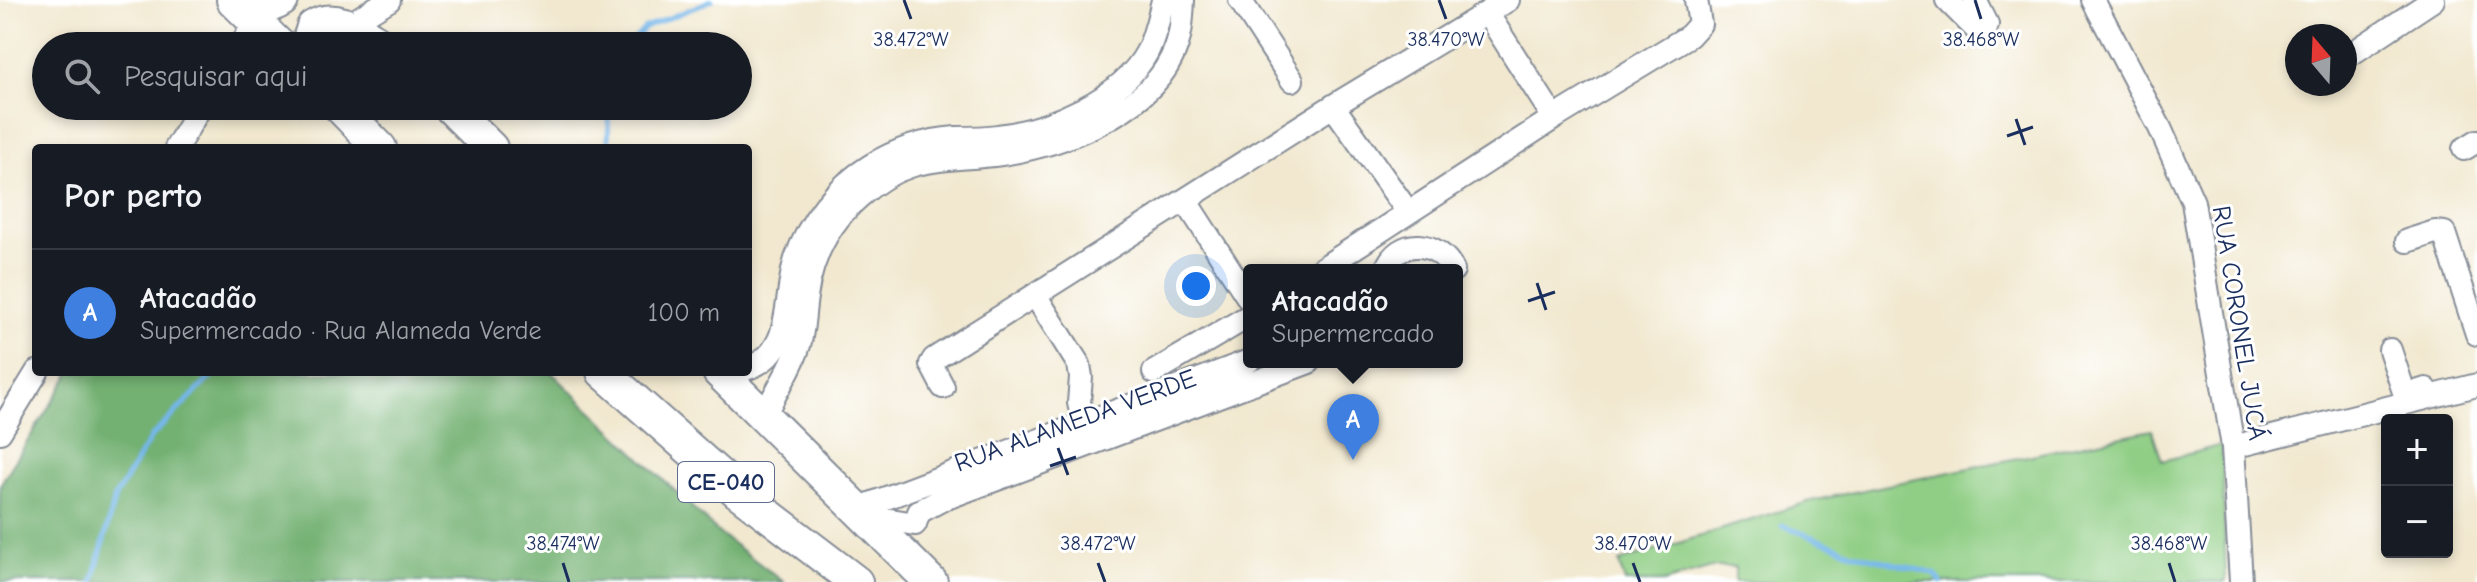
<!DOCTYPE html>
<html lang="pt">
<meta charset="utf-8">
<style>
body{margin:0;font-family:"Comic Neue",sans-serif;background:#20242c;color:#f1f3f6}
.controls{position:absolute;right:24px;bottom:24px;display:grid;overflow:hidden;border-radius:8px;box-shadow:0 4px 12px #0003}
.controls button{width:72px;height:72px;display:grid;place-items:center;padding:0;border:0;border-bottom:2px solid #363941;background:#171b24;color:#f1f3f6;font:40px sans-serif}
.compass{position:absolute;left:2285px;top:24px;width:72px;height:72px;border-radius:50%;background:#171b24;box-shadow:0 4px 12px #0003;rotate:341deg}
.you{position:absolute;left:1196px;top:286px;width:28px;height:28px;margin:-20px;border:6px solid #fff;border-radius:50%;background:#1a73e8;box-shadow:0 0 0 12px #1a73e833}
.badge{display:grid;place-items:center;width:52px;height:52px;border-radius:50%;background:#1f6fb2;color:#fff;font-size:26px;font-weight:700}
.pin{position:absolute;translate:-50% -66px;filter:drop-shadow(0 2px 4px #0008)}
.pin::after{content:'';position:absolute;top:42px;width:28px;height:24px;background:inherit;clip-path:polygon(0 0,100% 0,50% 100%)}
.popup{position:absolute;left:1243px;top:264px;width:220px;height:104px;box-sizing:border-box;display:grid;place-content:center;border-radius:8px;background:#171b24;filter:drop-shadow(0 2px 6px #0005);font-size:26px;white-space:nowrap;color:#9ea1a6}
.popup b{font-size:30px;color:#f1f3f6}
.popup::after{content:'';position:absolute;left:50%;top:100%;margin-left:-16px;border:16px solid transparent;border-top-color:#171b24}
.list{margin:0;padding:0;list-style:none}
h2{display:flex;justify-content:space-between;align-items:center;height:104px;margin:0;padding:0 32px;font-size:34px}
h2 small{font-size:26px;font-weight:400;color:#9ea1a6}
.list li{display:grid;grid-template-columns:52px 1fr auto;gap:24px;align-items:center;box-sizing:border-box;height:128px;padding:0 32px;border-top:2px solid #363941}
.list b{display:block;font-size:30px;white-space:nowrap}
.list p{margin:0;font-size:26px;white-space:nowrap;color:#9ea1a6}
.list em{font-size:26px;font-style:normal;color:#9ea1a6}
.icon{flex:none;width:44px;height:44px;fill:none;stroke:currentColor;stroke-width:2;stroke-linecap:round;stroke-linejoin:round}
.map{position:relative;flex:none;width:2477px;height:582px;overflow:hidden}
.search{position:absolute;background:#171b24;box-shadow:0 4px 12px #0003;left:32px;top:32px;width:720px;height:88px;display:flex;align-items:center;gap:20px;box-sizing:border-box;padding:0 28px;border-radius:44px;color:#9ea1a6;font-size:30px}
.panel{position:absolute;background:#171b24;box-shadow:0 4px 12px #0003;left:32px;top:144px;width:720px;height:232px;border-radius:8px}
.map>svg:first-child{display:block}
</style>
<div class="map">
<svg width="2477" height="582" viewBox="0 0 2477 582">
<rect width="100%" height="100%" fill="#fff"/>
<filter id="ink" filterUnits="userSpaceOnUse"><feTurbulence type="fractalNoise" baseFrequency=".0125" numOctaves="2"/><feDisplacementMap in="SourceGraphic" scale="16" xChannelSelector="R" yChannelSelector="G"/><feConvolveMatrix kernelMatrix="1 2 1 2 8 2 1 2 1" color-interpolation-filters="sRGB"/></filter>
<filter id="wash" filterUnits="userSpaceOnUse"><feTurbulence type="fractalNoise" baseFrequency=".006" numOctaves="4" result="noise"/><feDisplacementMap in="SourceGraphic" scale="32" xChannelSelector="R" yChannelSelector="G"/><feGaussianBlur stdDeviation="1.8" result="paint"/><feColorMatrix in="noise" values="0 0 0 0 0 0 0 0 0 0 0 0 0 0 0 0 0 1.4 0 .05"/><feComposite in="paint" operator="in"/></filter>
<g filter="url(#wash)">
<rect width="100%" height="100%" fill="#f1e8cf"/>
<path fill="#8fce84" stroke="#557e71" stroke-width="2" d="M2152,430L2162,461L2222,445L2226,582H1735V567H1715L1663,582H1625L1619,562L1811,501Z"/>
<path fill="#73b172" stroke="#477068" stroke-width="2" d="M71,372H551L720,534L784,582H0V485Z"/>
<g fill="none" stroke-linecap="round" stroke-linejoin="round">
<path stroke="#74b7ea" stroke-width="5" d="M628,46L645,28L712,0
M608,148L609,106
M1782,525L1853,553L1935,574L1941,582
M93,582L115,497L151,437L216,372"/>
</g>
</g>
<g filter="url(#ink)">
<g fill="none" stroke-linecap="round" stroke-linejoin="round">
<defs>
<path id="minor" d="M1240,0L1292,80
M1947,0L1978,31H1985L1987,24L1975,0
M2093,0L2160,128L2193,202L2233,447L2241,582
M1487,13L1554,118
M361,17L389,0
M240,46L256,22
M2345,58L2433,0
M1333,106L1408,212
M176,148L201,106
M2464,149L2477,141
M1185,200L1249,299
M2407,241L2435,232L2444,233L2477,334
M1320,270L1554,118L1689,36L1700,24L1696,0
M1386,270C1398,236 1439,240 1453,270
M1035,295L1079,365L1081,377L1079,403L1087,437
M2390,350L2404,392L2410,394L2426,389
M748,368C795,352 783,297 796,259C809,221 836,187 870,166C896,150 925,140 956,138C970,138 984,138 998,136C1049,130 1122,99 1147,52C1155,36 1159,17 1163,0
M1154,372L1249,316
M943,387L931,364L934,359L1333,106L1508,0
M764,416C774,394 789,373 797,351C804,334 803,315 806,297C811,258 829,223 859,197C907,153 943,162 1001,154C1058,146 1144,114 1171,59C1181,40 1182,21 1183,0
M0,432L37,372
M2233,447L2477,385
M857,509L1249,361
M869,521L891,520L915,524L919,512L941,500L1309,362"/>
<path id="highway" d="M233,0L280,46
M248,0C261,8 270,8 282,0
M307,46L313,27C336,11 363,34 384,46
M339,106L380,148
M449,106L491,148
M603,372L738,492L856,582
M719,372L931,582"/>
</defs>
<use href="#minor" stroke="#868c96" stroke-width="26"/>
<use href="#highway" stroke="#868c96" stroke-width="36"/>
<use href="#minor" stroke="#fff" stroke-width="22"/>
<use href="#highway" stroke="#fff" stroke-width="32"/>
</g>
</g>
<path fill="none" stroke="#1b2f5e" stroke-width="3" d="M904,0L911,19M1439,0L1446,19M1975,0L1981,19M2016,119L2025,145M2007,136L2033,127M1537,283L1546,310M1528,301L1555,292M1058,448L1068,475M1050,466L1076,457M563,563L569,582M1098,563L1105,582M1633,563L1640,582M2169,563L2175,582"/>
<g text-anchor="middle" stroke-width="6" stroke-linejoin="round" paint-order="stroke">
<rect fill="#fff" stroke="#5f6d8e" stroke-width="2" x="678" y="462" width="96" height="40" rx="6"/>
<g font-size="24" font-weight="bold" fill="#1b2f5e">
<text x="726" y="490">CE-040</text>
</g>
<g font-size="26" fill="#1b2f5e" stroke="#fff">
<text transform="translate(2240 323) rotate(81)" y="9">RUA CORONEL JUCÁ</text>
<text transform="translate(1075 420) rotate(-20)" y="9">RUA ALAMEDA VERDE</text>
</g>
</g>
<g font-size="20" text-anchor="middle" fill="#1b2f5e" stroke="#fff" stroke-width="6" stroke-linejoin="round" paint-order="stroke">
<text x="911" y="46">38.472°W</text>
<text x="1446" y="46">38.470°W</text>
<text x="1981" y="46">38.468°W</text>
<text x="563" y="550">38.474°W</text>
<text x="1098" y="550">38.472°W</text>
<text x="1633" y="550">38.470°W</text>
<text x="2169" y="550">38.468°W</text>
</g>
</svg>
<div class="controls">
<button>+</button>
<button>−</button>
</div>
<svg class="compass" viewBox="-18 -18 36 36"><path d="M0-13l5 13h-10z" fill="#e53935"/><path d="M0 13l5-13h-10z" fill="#9ea1a6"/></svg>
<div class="you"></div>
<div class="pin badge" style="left:1353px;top:460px;background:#3f7fe0">A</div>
<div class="popup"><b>Atacadão</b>Supermercado</div>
<div class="search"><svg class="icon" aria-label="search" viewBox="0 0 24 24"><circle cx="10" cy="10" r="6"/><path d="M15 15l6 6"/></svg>Pesquisar aqui</div>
<section class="panel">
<h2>Por perto<small></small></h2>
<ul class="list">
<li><span class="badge" style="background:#3f7fe0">A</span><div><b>Atacadão</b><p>Supermercado · Rua Alameda Verde</p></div><em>100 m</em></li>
</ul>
</section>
</div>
